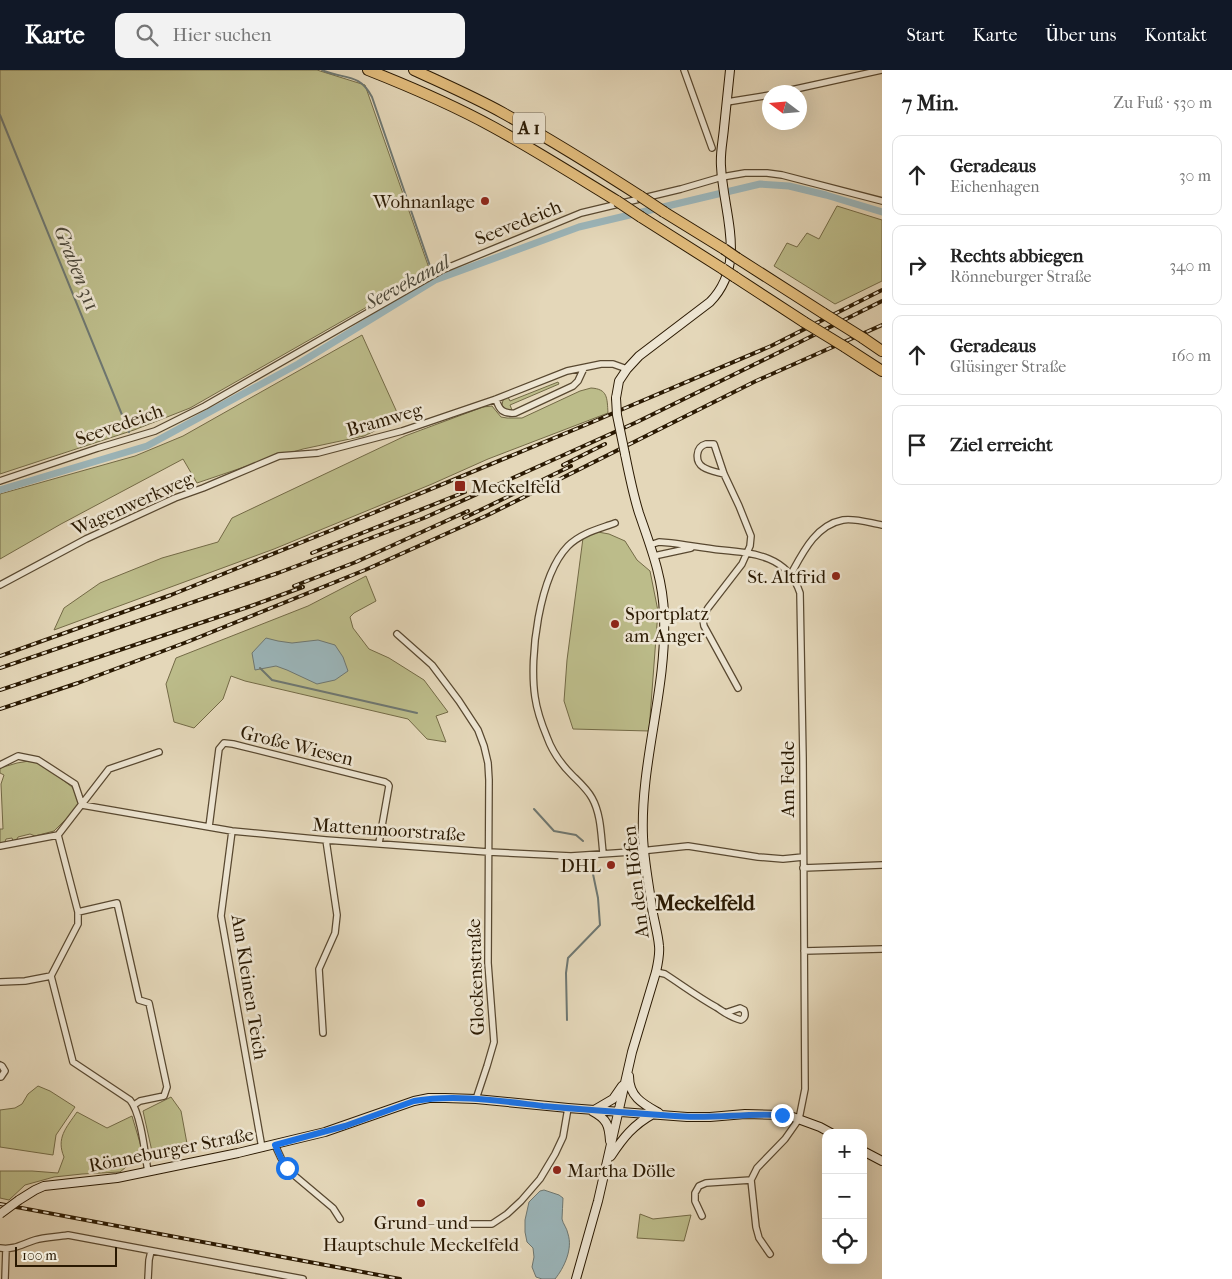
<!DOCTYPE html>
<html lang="de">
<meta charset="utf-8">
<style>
body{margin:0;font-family:"IM FELL French Canon",serif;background:#f2f2f2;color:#222}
.controls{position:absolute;right:15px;bottom:15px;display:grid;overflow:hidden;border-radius:10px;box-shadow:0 5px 20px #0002}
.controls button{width:45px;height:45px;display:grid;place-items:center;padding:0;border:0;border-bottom:1px solid #e0e0e0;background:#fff;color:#222;font:25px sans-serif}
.compass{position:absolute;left:762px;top:15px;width:45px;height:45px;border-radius:50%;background:#fff;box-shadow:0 5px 20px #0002;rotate:286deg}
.scale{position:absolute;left:15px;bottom:12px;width:102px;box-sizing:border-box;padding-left:5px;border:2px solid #2a1902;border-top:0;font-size:14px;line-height:18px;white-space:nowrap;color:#2a1902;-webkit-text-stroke:4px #ede5d2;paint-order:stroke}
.stop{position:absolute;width:15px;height:15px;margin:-11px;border:4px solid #1a73e8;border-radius:50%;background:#fff}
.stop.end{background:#1a73e8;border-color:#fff;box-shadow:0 1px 5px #0008}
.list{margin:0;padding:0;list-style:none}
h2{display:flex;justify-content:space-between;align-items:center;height:65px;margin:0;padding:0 20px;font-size:21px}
h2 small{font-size:16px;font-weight:400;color:#767676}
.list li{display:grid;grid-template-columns:32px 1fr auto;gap:15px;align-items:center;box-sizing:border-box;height:80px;margin:0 10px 10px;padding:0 10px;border:1px solid #e0e0e0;border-radius:10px}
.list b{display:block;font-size:19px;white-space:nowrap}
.list p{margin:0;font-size:16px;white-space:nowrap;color:#767676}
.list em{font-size:16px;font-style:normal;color:#767676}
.icon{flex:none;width:28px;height:28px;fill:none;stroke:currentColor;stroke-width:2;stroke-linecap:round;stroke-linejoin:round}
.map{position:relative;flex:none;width:882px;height:1209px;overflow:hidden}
header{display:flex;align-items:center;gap:30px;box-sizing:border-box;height:70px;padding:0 25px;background:#111827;color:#fff}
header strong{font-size:24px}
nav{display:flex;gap:28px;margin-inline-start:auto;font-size:18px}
.search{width:350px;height:45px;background:#f2f2f2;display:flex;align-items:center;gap:12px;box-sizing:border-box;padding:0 18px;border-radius:10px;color:#767676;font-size:19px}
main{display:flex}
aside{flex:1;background:#fff}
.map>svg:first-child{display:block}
</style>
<header>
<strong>Karte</strong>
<div class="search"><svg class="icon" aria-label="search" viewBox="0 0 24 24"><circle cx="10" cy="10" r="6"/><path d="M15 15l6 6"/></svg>Hier suchen</div>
<nav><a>Start</a><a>Karte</a><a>Über uns</a><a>Kontakt</a></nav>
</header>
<main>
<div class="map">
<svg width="882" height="1209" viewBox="0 0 882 1209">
<rect width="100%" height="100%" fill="#e4d7b9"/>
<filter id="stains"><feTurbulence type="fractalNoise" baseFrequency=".004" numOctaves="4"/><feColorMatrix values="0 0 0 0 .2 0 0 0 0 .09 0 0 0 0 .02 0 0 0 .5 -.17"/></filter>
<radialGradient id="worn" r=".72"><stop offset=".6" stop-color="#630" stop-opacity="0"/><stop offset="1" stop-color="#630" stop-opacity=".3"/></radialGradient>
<path fill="#bcbc8a" stroke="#736a46" d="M0,0H317L365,15L430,201L190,338L134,360L0,404Z
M837,136L882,150V211L835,234L774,196L787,173L797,177L807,163L819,169Z
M362,265L400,349L364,366L303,379L259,392L197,413L183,389L61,454L0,489V424L135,386L183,366Z
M558,312L559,314L510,335L512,340L505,339L502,335L503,330L508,327L510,331Z
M591,318C608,319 607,328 608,343L488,389L432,414L274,479L54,560L64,538L100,513L162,488L218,472L232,448L405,366L483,337L492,336L501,347L507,348H522L580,321Z
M598,462L609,464L625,471L637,490L650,501L658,541L649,661L573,659L564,631L567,590L583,468Z
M366,506L376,531L354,543L350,547L353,558L369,579L389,588L424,610L448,642L436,646L446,672L427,669L408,649L245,611L231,606L223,629L194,658L174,652L166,614L176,588L308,536Z
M29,691L38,693L46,697L72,717L79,727L80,732L77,738L54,761L35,766L30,764L18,767L16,771H13L12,768L6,769L4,774L0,775V759H3L1,714L4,705L0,703V698L17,693Z
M38,1016L50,1021L75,1037L56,1065L53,1085L0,1077V1040L15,1038L22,1034L28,1024Z
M171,1027L181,1041L188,1079L153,1086L143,1041Z
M77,1042L107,1058L132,1046L143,1083L120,1102L82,1104L54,1107L25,1115L9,1130L0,1128V1101H32L58,1103L64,1087C56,1068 66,1058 77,1042Z
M640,1144L653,1149L691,1145L684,1171L637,1168Z"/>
<path fill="#9bb6bb" stroke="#6e7771" d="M266,568L278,571L292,573L318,570L335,575L343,587L348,601L335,610L317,614L287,600L276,596L255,600L252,583Z
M544,1120L559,1125L563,1128C563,1135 562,1142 562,1149C563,1154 567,1158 568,1164C573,1179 564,1198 555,1209H542L536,1207L532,1197L534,1187L533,1178L527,1172L525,1162V1150L529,1132L540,1121Z"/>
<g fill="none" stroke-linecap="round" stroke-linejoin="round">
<path stroke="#6e7771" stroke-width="2" d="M322,0C344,10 359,2 372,27L430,196
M0,45L129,362
M260,598L272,610L417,643
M534,739L554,761L576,765L583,771
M567,950L566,903L568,888L600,855L598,828L593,804"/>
<path stroke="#9bb6bb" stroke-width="7" d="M0,420L147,376L298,294L435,210L579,157L760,114L789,116L826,125L882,142"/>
<defs>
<path id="street" d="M684,0L712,78
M782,22L882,0
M727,32L770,25
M496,329C499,340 503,344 515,343L573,316L578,311L584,298
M724,404C717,402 709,401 703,397C695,392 695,377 706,374C708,374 712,374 714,374L724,404L739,436L751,466L750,476L742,494L708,538C704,544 702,548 704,556L738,618
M0,411L98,378L155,361L205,336L442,200L581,143L681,119L722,107L745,103H767L782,105L882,131
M650,475L659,472L671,473C687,475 704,478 721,480C754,483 788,486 800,523L803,688L805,1019L799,1049L785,1069L757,1098L751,1110L756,1157L759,1168L770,1184
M654,486L691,478
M791,504C803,482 816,455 843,450C855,448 870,453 882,455
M0,515L86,469L175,428L203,418L279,386L318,383L402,361L496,329L567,301L601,294H613L627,299
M397,564L432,595L459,631L478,660L484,676L488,693L489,710L488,893L494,972L487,996L476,1029
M0,695L18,686L38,690L75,714L82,735L232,761L326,770L488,782L571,786L631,782L688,776L758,787L783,789L803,787
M209,757L219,679L224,673L233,674L385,712L388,714L389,716L379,773
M232,761L221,846L262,1078
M0,776L58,765
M603,783C601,765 601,744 592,728C587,719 579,712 572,705C562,695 552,681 547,667C542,655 537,641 535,627C529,587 539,506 568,476C581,463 599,459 615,453
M803,798L882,795
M78,842L117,833L139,930L149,933L167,1017L164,1026L140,1031L134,1035
M804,881L882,879
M656,902L665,904C682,915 698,927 716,937C724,942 731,948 741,950C745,948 746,945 744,940L740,938L725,943
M0,912L25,911L51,906
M323,963L319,899L335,863L337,845L326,770
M0,995L2,996L5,1001L1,1007H0
M275,1075L281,1088L287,1098L295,1106L333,1138L340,1149
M148,1102C145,1084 141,1043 130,1030L73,992L51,906L78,854V842L58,765L109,699L159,682
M702,1146L695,1131V1123L699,1116L706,1113L751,1110
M463,1154H492L507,1144L521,1131L540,1109L555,1084L563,1067L568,1038
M0,1178C15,1180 22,1174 35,1170C45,1167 57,1167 68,1165L303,1209
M5,1209L6,1179
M148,1209L149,1190L151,1181"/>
<path id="secondary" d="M616,328L619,311L627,299L639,286L710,232C748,193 723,143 721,96C720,83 723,70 724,58C726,38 728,19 730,0
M629,1006C629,1027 643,1034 659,1043
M596,1039L613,1029L622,1016
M592,1041C607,1049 609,1055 610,1071
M863,1081L882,1091
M611,1086C623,1068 633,1055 653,1044
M19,1130L35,1120L44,1116L117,1108L238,1083L325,1062L414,1031L429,1028H445L476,1029L568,1038L687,1047H710L745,1044L782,1045L790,1046L820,1057L831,1063
M576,1209L598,1131L632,982L656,902C658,893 660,884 659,876C658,863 654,851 652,838C649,815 644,791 643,767C640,692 667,620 664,545C663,508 651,478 639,443C633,424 629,404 625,384"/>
<path id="highway" d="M368,0C411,17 453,35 493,57C535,80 576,106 617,131
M414,0C444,14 474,27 503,43C550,69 595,97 640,126
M664,142L724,179
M641,147L723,199
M737,188L823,243
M735,207L804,252
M863,268L882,281
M845,277L882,301"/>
</defs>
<use href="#street" stroke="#584830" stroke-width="8"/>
<use href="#secondary" stroke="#2a1902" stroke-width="10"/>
<use href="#highway" stroke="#2a1902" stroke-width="12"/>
<use href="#street" stroke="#ede5d2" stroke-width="5.5"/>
<use href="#secondary" stroke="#ede5d2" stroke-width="8"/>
<use href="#highway" stroke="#e2bc7c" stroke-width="10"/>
<defs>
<path id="rail" d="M563,395L605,374
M464,448L571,396
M312,483L465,422
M294,516L356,492L468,441
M0,586L171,525L332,460L583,356L771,276L882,220
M0,598L278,503L424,448L637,352L800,272L882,231
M0,620L251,536L303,517
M0,639L78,613L187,572L365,500L488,445L756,311L882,255
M0,1134L400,1209"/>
</defs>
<use href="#rail" stroke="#2a1902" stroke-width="4"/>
<use href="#rail" stroke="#ede5d2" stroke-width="2" stroke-dasharray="5.5" stroke-linecap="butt"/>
<defs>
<path id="secondary-bridge" d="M616,328L617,345L625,384
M0,1144L19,1130"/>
<path id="highway-bridge" d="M640,126L664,142
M617,131L641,147
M724,179L737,188
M723,199L735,207
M823,243L863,268
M804,252L845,277"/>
</defs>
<use href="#secondary-bridge" stroke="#2a1902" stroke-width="10" stroke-linecap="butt"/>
<use href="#highway-bridge" stroke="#2a1902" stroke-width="12" stroke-linecap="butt"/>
<use href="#secondary-bridge" stroke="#ede5d2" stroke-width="8"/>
<use href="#highway-bridge" stroke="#e2bc7c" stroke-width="10"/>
</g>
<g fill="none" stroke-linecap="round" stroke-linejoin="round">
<path stroke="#1a73e8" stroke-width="6" d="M287,1098L281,1088L275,1075L345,1056L414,1031C456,1024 500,1031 543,1036C587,1040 631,1043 675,1046C711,1049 746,1043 782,1045"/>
</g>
<g fill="#8f2418" stroke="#ede5d2" stroke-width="2">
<circle cx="485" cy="131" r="5"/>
<rect x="454" y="410" width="12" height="12" rx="2.5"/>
<circle cx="836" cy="506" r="5"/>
<circle cx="615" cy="554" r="5"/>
<circle cx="611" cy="795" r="5"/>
<circle cx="557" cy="1100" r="5"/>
<circle cx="421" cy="1133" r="5"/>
</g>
<g text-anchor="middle" stroke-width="5" stroke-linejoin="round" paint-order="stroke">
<rect fill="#ede5d2" stroke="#645640" stroke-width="1" x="513" y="42.5" width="32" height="31" rx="4"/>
<g font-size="18" font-weight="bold" fill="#2a1902">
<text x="529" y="64">A 1</text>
</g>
<g font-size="19" fill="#2a1902" stroke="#ede5d2" text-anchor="end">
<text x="475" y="138">Wohnanlage</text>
<text x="471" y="423" text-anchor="start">Meckelfeld</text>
<text x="826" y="513">St. Altfrid</text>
<text x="625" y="550" text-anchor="start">Sportplatz<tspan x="625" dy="22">am Anger</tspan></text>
<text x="601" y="802">DHL</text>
<text x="567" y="1107" text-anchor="start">Martha Dölle</text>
<text x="421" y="1159" text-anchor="middle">Grund- und<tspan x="421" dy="22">Hauptschule Meckelfeld</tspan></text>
</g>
<g font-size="19" fill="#2a1902" stroke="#ede5d2">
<text transform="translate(518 152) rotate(-22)" y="7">Seevedeich</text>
<text transform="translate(384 349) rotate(-16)" y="7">Bramweg</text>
<text transform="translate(119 354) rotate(-19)" y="7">Seevedeich</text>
<text transform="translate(132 433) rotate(-24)" y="7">Wagenwerkweg</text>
<text transform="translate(297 675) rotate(14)" y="7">Große Wiesen</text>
<text transform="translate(787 709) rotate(-90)" y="7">Am Felde</text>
<text transform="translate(389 759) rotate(4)" y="7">Mattenmoorstraße</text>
<text transform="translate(635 812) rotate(-97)" y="7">An den Höfen</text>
<text transform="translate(475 907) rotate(-92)" y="7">Glockenstraße</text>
<text transform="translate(250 917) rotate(81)" y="7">Am Kleinen Teich</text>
<text transform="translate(171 1079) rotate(-11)" y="7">Rönneburger Straße</text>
</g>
<g font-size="20" font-style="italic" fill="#4c483a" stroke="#ede5d2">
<text transform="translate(77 198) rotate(68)" y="7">Graben 311</text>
<text transform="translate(407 212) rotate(-28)" y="7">Seevekanal</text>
</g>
<g font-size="21" font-weight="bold" fill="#2a1902" stroke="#ede5d2">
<text x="705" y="840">Meckelfeld</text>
</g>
</g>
<rect width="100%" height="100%" filter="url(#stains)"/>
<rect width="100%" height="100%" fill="url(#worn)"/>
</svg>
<div class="controls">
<button>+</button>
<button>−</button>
<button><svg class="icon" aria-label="locate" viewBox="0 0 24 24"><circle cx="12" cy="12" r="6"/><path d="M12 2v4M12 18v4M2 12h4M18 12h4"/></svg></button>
</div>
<svg class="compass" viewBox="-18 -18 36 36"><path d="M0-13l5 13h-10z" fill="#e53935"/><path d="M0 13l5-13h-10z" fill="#767676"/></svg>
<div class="scale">100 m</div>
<div class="stop" style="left:287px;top:1098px"></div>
<div class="stop end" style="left:782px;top:1045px"></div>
</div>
<aside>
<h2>7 Min.<small>Zu Fuß · 530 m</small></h2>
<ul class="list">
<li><svg class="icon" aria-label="ahead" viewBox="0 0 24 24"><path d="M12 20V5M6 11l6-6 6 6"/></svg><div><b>Geradeaus</b><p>Eichenhagen</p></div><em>30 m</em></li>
<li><svg class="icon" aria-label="right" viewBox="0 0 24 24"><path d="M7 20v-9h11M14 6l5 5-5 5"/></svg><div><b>Rechts abbiegen</b><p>Rönneburger Straße</p></div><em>340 m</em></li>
<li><svg class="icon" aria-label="ahead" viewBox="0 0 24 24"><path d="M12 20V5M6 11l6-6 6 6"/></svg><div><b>Geradeaus</b><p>Glüsinger Straße</p></div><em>160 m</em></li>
<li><svg class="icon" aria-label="arrive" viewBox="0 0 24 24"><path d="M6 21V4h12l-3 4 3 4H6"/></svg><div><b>Ziel erreicht</b></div></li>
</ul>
</aside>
</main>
